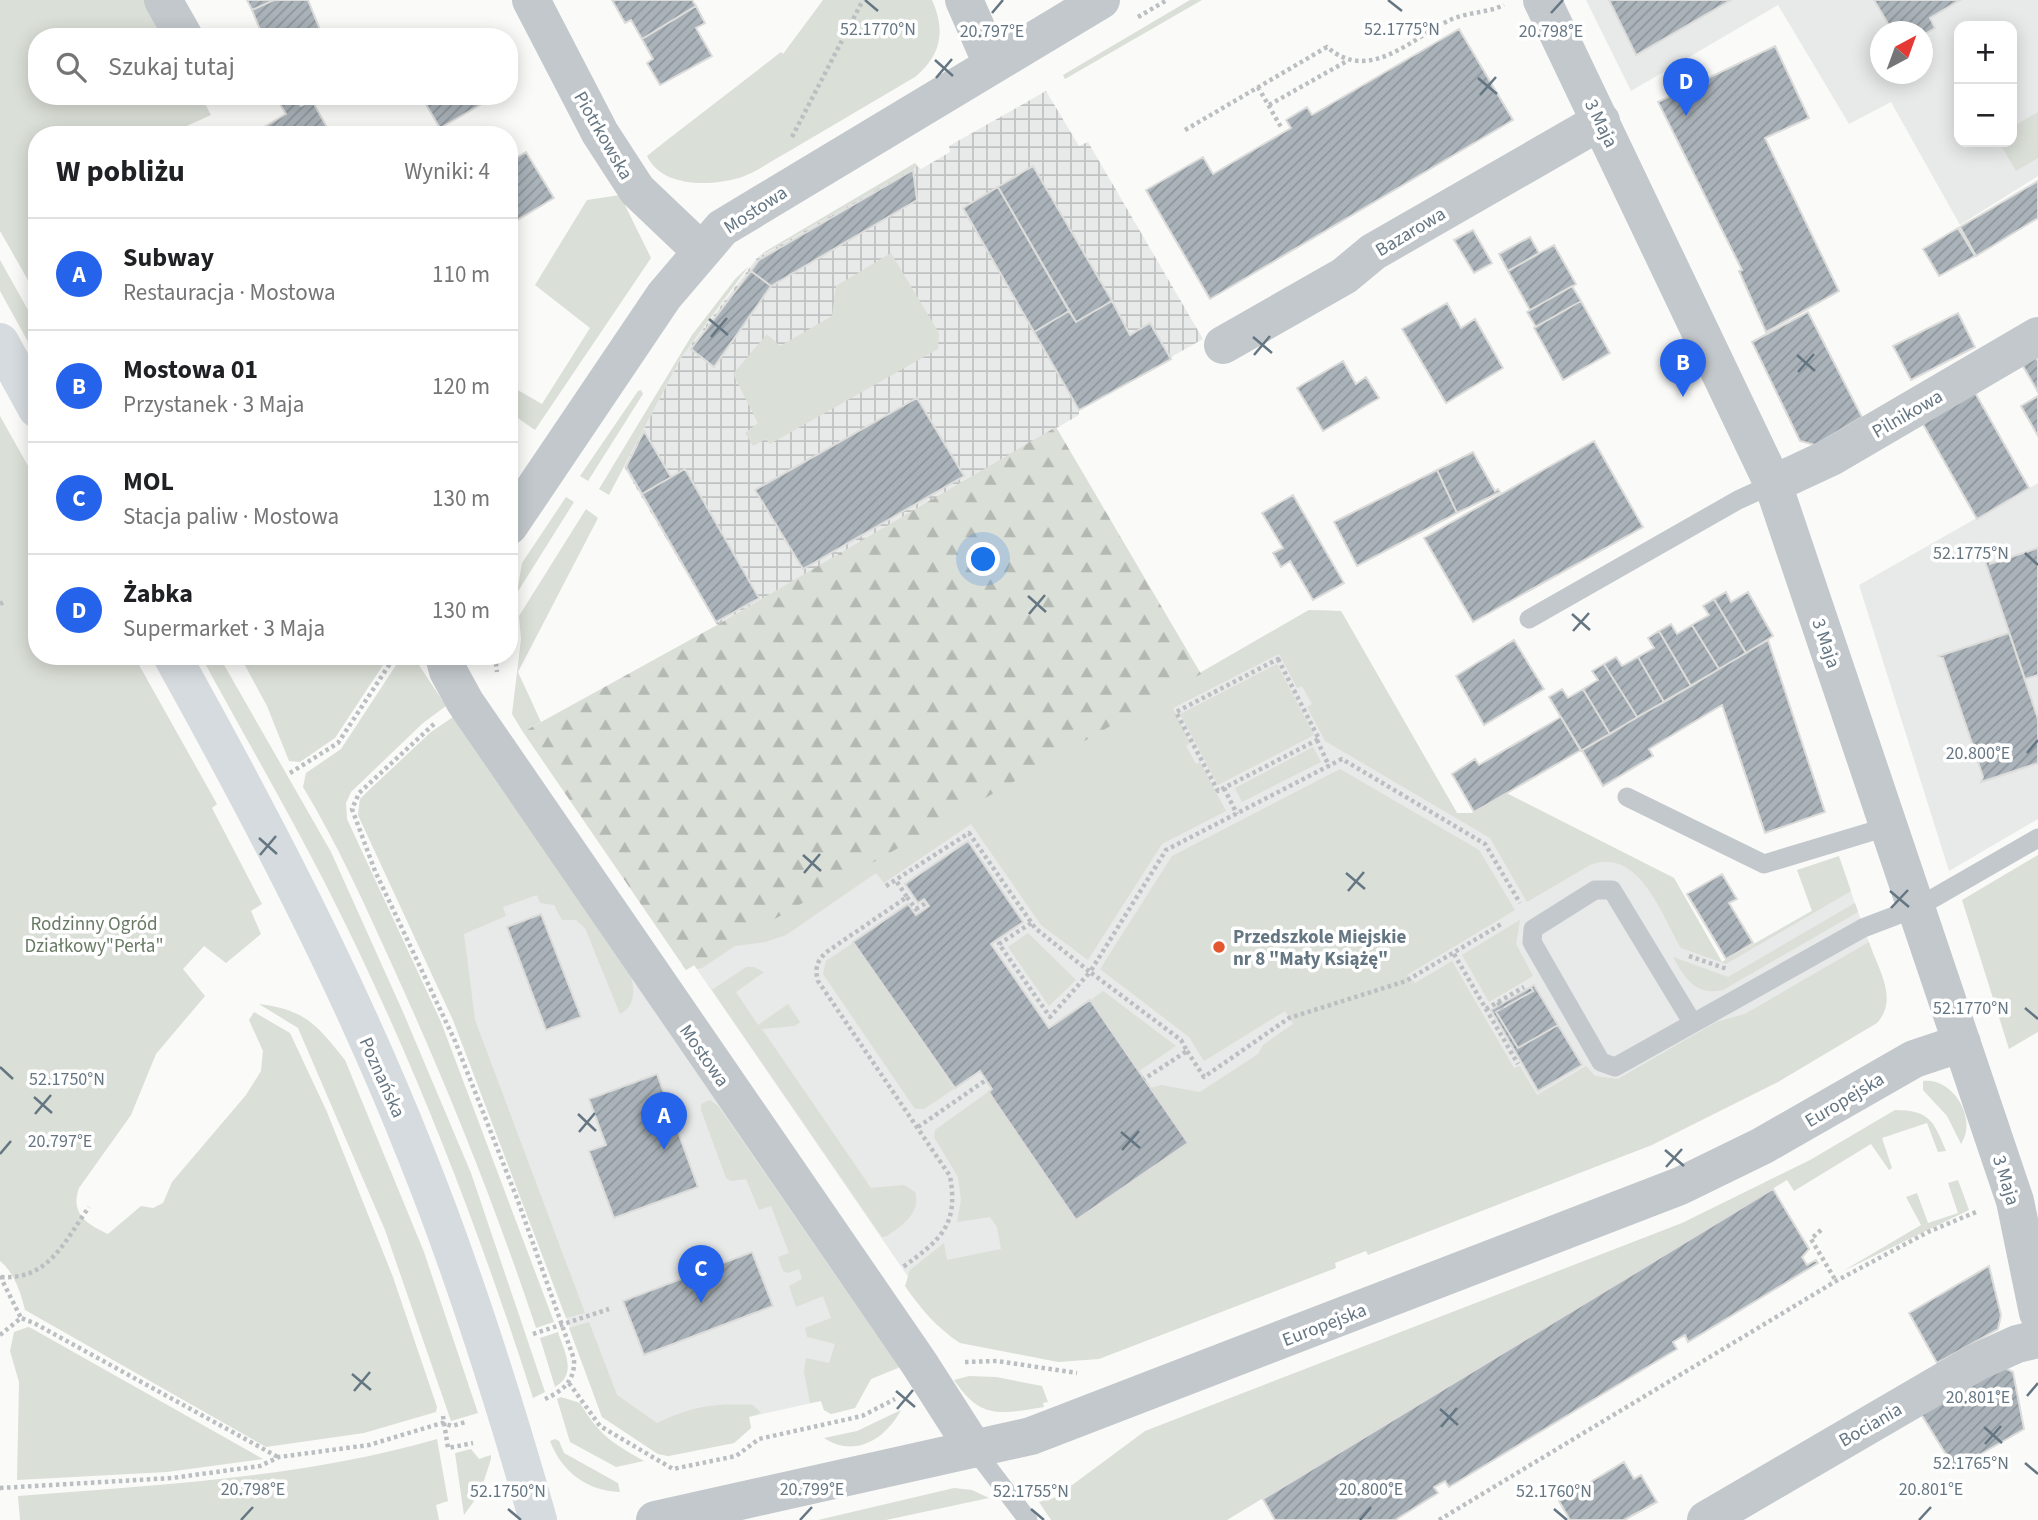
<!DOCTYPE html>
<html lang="pl">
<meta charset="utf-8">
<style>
body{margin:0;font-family:"Source Sans 3",sans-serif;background:#f6f6f6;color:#202124}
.controls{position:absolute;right:21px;top:21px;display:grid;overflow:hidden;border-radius:14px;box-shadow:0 4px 18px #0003}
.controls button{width:63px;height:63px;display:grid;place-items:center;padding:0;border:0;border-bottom:2px solid #e0e0e0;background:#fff;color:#202124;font:35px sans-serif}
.compass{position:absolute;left:1870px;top:21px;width:63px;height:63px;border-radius:50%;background:#fff;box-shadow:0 4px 18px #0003;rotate:41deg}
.you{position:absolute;left:984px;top:560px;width:24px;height:24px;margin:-18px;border:5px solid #fff;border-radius:50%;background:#1a73e8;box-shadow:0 0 0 10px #1a73e833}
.badge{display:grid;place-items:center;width:46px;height:46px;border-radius:50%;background:#2563eb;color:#fff;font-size:23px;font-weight:700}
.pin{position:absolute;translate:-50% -58px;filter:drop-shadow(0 2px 4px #0008)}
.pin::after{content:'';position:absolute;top:37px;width:24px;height:21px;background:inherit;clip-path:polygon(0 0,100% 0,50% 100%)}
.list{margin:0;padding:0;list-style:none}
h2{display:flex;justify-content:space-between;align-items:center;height:91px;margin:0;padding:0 28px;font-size:30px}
h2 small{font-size:23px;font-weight:400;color:#757577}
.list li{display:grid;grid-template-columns:46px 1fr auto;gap:21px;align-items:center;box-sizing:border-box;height:112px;padding:0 28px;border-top:2px solid #e0e0e0}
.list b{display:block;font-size:26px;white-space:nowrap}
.list p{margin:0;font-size:23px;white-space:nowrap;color:#757577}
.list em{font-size:23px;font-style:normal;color:#757577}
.icon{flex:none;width:38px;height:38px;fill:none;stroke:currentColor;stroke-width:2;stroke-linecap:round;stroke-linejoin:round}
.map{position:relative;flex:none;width:2038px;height:1520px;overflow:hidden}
.search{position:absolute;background:#fff;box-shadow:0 4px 18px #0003;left:28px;top:28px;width:490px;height:77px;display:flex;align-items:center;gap:18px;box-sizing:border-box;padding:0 24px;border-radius:28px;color:#757577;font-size:26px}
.panel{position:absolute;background:#fff;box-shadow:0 4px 18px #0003;left:28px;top:126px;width:490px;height:539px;border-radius:28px}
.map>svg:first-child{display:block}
</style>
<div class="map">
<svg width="2038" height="1520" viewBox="0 0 2038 1520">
<defs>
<pattern id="industrial-grid" width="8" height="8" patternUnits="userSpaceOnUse" patternTransform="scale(1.75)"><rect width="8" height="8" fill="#e8e9e9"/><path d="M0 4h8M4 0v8" fill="none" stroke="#c0c1c2"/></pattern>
<pattern id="forest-firs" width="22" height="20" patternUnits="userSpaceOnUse" patternTransform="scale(1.75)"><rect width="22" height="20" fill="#dadfd7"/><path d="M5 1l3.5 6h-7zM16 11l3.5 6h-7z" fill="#b4b9b4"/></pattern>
<pattern id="building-hatch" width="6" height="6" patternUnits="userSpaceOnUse" patternTransform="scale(1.75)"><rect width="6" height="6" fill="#aab3b9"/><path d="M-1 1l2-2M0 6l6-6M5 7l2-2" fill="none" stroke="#8e969c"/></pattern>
</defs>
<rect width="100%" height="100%" fill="#fafaf8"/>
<path fill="#e8e9e9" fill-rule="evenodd" d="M1586,0H2038V176L1960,225L1891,102L1849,124L1778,5L1631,91ZM1959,26H2012V142H1959ZM1881,32H1923V74H1881Z
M2038,483V819L1949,871L1859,585Z
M1309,610L1341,611L1457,813H1472L1506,793L1674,878L1722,962L1850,889L1872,951L1678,1065L913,1284L694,965Z
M431,732L631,977L899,1368L871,1379L855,1408L831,1414L824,1410L821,1401L749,1417L751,1428L734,1443L669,1456L658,1454L602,1417L515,1176L453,1020L358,815L360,799L366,793Z"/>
<path fill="url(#industrial-grid)" d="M1046,91L1079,146L1088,142L1203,339L1079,409V415L717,625L624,467L681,358L757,258L917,166L921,169L950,152L949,146Z"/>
<path fill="#dadfd7" d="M0,0H146L167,37H37V96H201L211,115L167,135H37V296L0,231Z
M823,0H932C946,31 941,56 915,77C872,102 829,128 786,153C771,161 754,174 739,178C710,186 662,188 647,156L662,144L781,52L783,54Z
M1190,0H1202L1065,79L1063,75Z
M2038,112V158L2016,171L1999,142H2012V127Z
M915,163L918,166L757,258L766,251Z
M620,195L651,258L535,430L509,412V385L542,404L590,328L535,285L587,200Z
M891,253L939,333L938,349L770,444L766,439L753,446L745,433L758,423L733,374L767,334L780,346L832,316L836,286Z
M0,260L37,326V358L0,291Z
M749,266L681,358L609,495L599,489L692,335L736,278Z
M641,390L643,394L588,481L580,476L638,391Z
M0,416L37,482V656H134L217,804L212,808L262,904L251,911L261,934L226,963L204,946L183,969L205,996L156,1054L131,1115L79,1188C70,1213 86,1224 108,1234L141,1206L153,1208L163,1203L172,1182L246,1095L261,1071L263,1051L249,1020L254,1012L290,1033L327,1112L393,1277L437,1407L436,1412L364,1433L266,1447L25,1310C21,1293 14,1272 0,1261Z
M566,497L574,502L517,593L522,563Z
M586,509L598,518L518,672L541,722L523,732L512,714L521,639L519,616Z
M1309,610L1341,611L1457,813H1472L1506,793L1674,878L1722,962L1812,911L1797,870L1839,856L1851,891L1726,964L1681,948C1662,916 1639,846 1590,865L1527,902L1490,838L1325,741L1307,707L1312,704L1302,686L1297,688L1279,654L1173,708L1190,743L1186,746L1196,764L1200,762L1226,811L1162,844L1088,960L1041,925L971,824L884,883L876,873L786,935L765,942L735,946L702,968L697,969L694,965Z
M201,656H219L331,852L403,1012L471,1173L545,1392L533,1398C477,1222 409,1048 325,883C286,807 242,732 201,656Z
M240,656H389L335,738L300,762L289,761L267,706Z
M402,656H413L446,706L423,723L351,792L346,803L347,819L441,1022L554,1322L536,1328C495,1205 447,1085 393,967C365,905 338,845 303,787L306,773L341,749Z
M1277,664L1314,735L1218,785L1180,714Z
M453,717L631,977C635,990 635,1007 620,1014L585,928L576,920H562L554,905L540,903L537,895L503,907L506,916L464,934L475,1020L585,1313L566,1318L453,1020L358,815L360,799L366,793L431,732Z
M1313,747L1321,762L1242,802L1235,788Z
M1340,769L1479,850L1515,910L1407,975L1415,983L1452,961L1514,1068L1520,1066L1537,1095L1586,1066L1595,1076L1618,1079L1716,1022L1745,1014L1869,942C1878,969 1899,999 1877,1023L1778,1082L1652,1145L1368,1255L1366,1251L1335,1263L1336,1268L1099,1359L1058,1362L960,1343C937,1328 920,1308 905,1286L910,1270L944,1243L947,1260L1001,1249L997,1227L990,1217L957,1222L961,1200L958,1177L934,1137L935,1130L988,1092L1076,1220L1188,1143L1151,1088L1161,1085L1200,1092L1258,1054L1263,1045L1293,1024L1285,1011L1204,1061L1189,1037L1100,969L1172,856Z
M2038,855V1032L2009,1049L1962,900Z
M1855,903L1858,912L1723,990C1695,996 1685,978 1673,957L1728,977Z
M1520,920L1516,944L1533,976L1489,1002L1462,955Z
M1028,933L1076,980L1049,1006L1008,947Z
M853,943L954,1089L924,1109H915L823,974L826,961Z
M746,967H754L764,972L736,992L758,1025L788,1004L800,1022L795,1026L762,1029L871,1188L904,1185L915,1192C921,1213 903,1225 887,1236L882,1237L712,990Z
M1103,991L1176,1046L1139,1071L1091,1000Z
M259,1004C306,1010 317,1025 345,1060L424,1252L478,1413L451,1421L385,1230L298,1028Z
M1923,1081C1953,1077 1978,1119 1961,1144L1947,1116L1923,1090Z
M710,1100L719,1107L899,1367L871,1379L855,1408L831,1414L824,1410L821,1401L810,1403L804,1372L806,1358L829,1363L835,1344L807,1337L805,1328L831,1318L823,1296L796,1307L789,1286L802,1279L799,1269L787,1273L783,1271L778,1257L789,1253L771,1206L759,1210L746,1179L731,1181L726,1178L701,1110V1104Z
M1895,1110C1929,1110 1934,1121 1946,1151L1938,1152L1927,1123L1882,1138L1892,1168L1889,1170L1871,1144L1794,1191L1787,1180L1227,1520H1051L1039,1502L1056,1497L1145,1431L1682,1223L1810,1160Z
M1958,1180L1969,1210L1843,1271L1921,1225L1906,1197L1917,1193L1928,1223L1958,1213L1948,1183Z
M589,1322L617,1395L657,1423C693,1406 713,1403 753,1405L761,1413L749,1417L751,1428L734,1443L668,1456L658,1454L602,1417L569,1328Z
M28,1327L31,1328L263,1459L167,1472L17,1480L19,1382L10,1351L14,1332Z
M558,1332C564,1351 578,1374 555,1387L540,1338Z
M969,1376L996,1377L1042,1386L1048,1402L1043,1403L1044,1407C1000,1414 981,1420 954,1380Z
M561,1397L580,1403C600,1436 611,1442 644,1461L616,1467L570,1442L557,1399Z
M901,1410C885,1440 854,1458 824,1438L857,1431Z
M437,1439L448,1501L436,1505L439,1520H20L18,1496C158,1485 302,1478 437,1439Z
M555,1439L559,1441L564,1453L618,1483L620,1492C587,1491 562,1472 550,1441Z
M471,1449L479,1459L491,1455V1459L480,1493L464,1515L455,1453Z
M954,1488L972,1490L989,1498L886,1520H818Z"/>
<path fill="url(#forest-firs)" d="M1056,427L1201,674L686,970L523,732L717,625Z"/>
<path fill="url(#building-hatch)" stroke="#dcdcda" stroke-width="2" d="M247,0H274L252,10Z
M274,0H308L323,37H263L252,10Z
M612,0H692L696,6L642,39L631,20L625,23Z
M1609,0H1731L1636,55Z
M1874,0H1960L1930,18L1935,28L1923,35L1916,26L1907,32H1893Z
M696,6L705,23L696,28L712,56L660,85L647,63L653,59L642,39Z
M1459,29L1513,120L1210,299L1146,190L1203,157L1213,174L1291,128L1286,120L1307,107L1312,115Z
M1775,46L1809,118L1765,138L1839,291L1766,332L1739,271L1742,270L1658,102Z
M294,96L301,106L312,100L331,135H264L261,129L286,114L280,104Z
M421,96H491L492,98L440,128Z
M526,152L554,198L514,222L509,213V156L512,160Z
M1033,166L1112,301L1076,322L998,187Z
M913,170L917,200L771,286L751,271L759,260Z
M2038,181V218L1976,256L1960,227Z
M998,187L1069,311L1034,332L963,208Z
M1958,228L1975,256L1939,276L1923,249Z
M1473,230L1492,263L1474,273L1454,240Z
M1530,237L1539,253L1508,271L1499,254Z
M1554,245L1576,284L1530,310L1508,271Z
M751,271L771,286L714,367L691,349Z
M1572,286L1581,301L1536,327L1527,312Z
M1112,301L1130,335L1150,323L1171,359L1079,410L1034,332L1069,311L1076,322Z
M1581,301L1610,353L1563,380L1534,328Z
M1447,303L1461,328L1475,319L1503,368L1446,403L1402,329Z
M1808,312L1862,417L1815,445L1800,441L1752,342Z
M1958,313L1975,347L1911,380L1893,346Z
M2033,353L2038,361V392L2020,361Z
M1343,361L1356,384L1366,377L1379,398L1323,431L1297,388Z
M1973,389L2029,488L1977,519L1920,419Z
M2038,396V436L2021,406Z
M917,398L964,476L803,569L755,490Z
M644,431L671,477L642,494L626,467Z
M1594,441L1643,527L1473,622L1424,538Z
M1473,452L1495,491L1498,489L1500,492L1457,513L1437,470Z
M685,469L759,598L716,622L642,494Z
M1437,470L1457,513L1357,566L1334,522Z
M1293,495L1344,583L1313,600L1290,561L1281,567L1273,553L1283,548L1262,513Z
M2038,548V675L2025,679L1985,561L1989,560L1990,564Z
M1726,592L1731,602L1748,592L1773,636L1746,653L1714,599Z
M1714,599L1746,653L1719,669L1692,625L1709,615L1703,606Z
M1671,624L1677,634L1692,625L1719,669L1691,686L1659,631Z
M1659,631L1691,686L1664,702L1638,657L1654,648L1648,638Z
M2009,633L2038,719V763L1981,782L1983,777L1972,743L1943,658L1939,656Z
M1514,640L1544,689L1484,725L1456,676Z
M1768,640L1825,812L1765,833L1722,705L1649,749L1653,756L1603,786L1582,750Z
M1616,657L1622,666L1638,657L1664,702L1637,717L1604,664Z
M1604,664L1637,717L1610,734L1583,689L1598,680L1592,671Z
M1562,689L1568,698L1583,689L1610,734L1581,751L1549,697Z
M1561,717L1581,750L1474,812L1452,774L1475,759L1479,765Z
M968,841L1023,922L991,944L1049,1028L1090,1000L1188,1143L1076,1220L994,1100L989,1092L992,1089L980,1071L955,1088L853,942L908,904L916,915L929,906L924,899L918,903L905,884Z
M1722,874L1737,899L1729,903L1753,943L1726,959L1687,894Z
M541,914L581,1017L546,1030L507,927Z
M1534,985L1558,1025L1518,1048L1496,1012L1533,991L1531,987Z
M1531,987L1533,991L1496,1012L1518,1048L1558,1025L1582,1065L1538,1091L1491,1010Z
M657,1074L698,1187L614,1218L589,1151L606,1145L589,1099Z
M1773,1189L1809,1249L1802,1257L1807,1265L1816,1260L1818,1263L1688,1342L1685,1335L1673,1342L1677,1349L1449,1487L1445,1481L1434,1487L1438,1493L1395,1520H1275L1263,1499Z
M752,1252L773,1306L644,1355L623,1301Z
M1989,1266L2001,1315L1998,1329L1937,1363L1909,1313Z
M2001,1366L2013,1372L2024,1429L1955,1469L1921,1414Z
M1624,1462L1634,1479L1641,1475L1657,1502L1624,1520H1570L1559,1501Z"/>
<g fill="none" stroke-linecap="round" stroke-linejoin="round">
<path stroke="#bbbfc2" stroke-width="4.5" stroke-dasharray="3.5 3.5" stroke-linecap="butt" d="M1138,17L1167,0
M1258,87L1281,127
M1269,105L1347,61
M1185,130L1327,47C1370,84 1411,38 1452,19C1469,12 1487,13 1504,5
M792,137L863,0
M509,594L514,565
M0,604L5,601
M495,656L497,672
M1278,659L1319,739L1218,791L1176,712Z
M434,724L359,793L352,809L375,871L455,1041L518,1201L574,1359C575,1381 564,1390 545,1399
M1317,740L1329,766
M290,773L338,743L395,656
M1224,788L1237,814
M897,882L907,897L828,951C818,959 814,967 818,981L950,1176C959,1226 940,1240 903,1267
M886,886L969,833L1035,928L1090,972L1166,850L1342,759L1485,844L1520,903
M907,897L919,913
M916,909L926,903
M1031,923L999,944L1050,1017L1090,972L1181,1040L1187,1051L1144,1079
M1454,954L1518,1064
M1689,956L1727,969
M1498,1002L1502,1009
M1486,1009L1524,987
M1187,1051L1204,1077L1289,1018L1406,981L1503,923
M918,1127L986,1080
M1821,1230L1811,1239L1836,1281
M0,1276L21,1318
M1,1277C49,1280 64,1242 89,1207
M533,1334L609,1309
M0,1335L21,1318L34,1323L278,1457
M965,1362L997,1361L1077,1373
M569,1383L600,1426L673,1469L736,1456L759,1439L862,1416L895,1399
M443,1416L448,1448L473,1443
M0,1488L172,1478L260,1466L279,1457L369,1445L442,1423L452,1426L466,1422
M1439,1520L1836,1281L1928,1232L1976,1212"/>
<path stroke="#c3c8cc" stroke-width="19" d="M1529,619L1738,500L1773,484
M1627,797L1764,864L1890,826
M1692,1022L1612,890H1595L1533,929L1532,942L1601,1062L1615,1067L1863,928L1918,907L2038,838
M974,1449L1028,1520"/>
<path stroke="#c3c8cc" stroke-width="38" d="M163,0L184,37
M531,0L600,133L637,190L701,251
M964,0L992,64
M1223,345L1344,276L1373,252L1601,121
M1773,484L1831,457L2038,336
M509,526L664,296L722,228L1101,0
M444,656L448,671L465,702L919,1363L974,1449
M1706,1520L1977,1362L2017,1344L2038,1339"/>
<path stroke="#c3c8cc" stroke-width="38" d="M1542,0L1773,484L2015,1201L2038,1313
M655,1520L1031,1436L1680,1186L1762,1146L1914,1059L1962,1043"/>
<path stroke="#d6dbdf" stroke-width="38" d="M0,342L37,409
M172,656C262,818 348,982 416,1154C464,1273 503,1397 538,1520"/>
</g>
<path fill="none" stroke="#657683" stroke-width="2.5" d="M865,0L878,11M1388,0L1402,11M992,13L1003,0M1551,13L1563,0M935,60L953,76M936,78L952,59M1478,78L1497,94M1480,95L1496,77M709,319L728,335M711,337L727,318M1253,337L1272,353M1254,355L1270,336M1797,355L1815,371M1798,372L1814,354M2025,553L2038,565M1028,596L1046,612M1029,614L1045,595M1572,614L1590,630M1573,631L1589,613M2027,753L2038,740M259,838L277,854M260,855L276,836M803,855L821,871M804,873L820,854M1346,873L1365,889M1348,891L1364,872M1890,891L1909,907M1891,908L1908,890M2025,1008L2038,1019M0,1067L13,1079M34,1097L52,1113M35,1114L51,1095M578,1114L596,1131M579,1132L595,1113M1121,1132L1140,1148M1122,1150L1139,1131M1665,1150L1684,1166M0,1154L11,1141M1666,1167L1682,1149M352,1374L371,1390M354,1391L370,1372M896,1391L915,1407M2027,1396L2038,1383M897,1409L913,1390M1440,1409L1458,1425M1441,1427L1457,1408M1984,1427L2002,1443M1985,1444L2001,1426M2025,1463L2038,1474M508,1509L521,1520M1031,1509L1044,1520M1554,1509L1567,1520M241,1520L253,1507M800,1520L812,1507M1360,1520L1371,1507M1919,1520L1931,1507"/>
<circle fill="#e4572e" stroke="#fff" stroke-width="2.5" cx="1219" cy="947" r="7"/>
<g text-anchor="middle" stroke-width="7" stroke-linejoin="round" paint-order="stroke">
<g font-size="19" fill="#657683" stroke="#fff">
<text transform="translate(1602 123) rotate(64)" y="7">3 Maja</text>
<text transform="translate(604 135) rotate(60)" y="7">Piotrkowska</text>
<text transform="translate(755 209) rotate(-33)" y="7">Mostowa</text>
<text transform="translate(1410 231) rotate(-31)" y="7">Bazarowa</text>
<text transform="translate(1907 413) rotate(-30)" y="7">Pilnikowa</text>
<text transform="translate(1827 643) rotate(71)" y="7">3 Maja</text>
<text transform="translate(705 1055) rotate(55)" y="7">Mostowa</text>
<text transform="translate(383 1077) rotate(66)" y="7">Poznańska</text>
<text transform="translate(1844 1099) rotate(-31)" y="7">Europejska</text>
<text transform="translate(2007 1180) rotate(73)" y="7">3 Maja</text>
<text transform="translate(1324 1324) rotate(-21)" y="7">Europejska</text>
<text transform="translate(1870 1424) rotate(-30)" y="7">Bociania</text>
</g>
<g font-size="19" fill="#687a64" stroke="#fff">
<text x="94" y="930">Rodzinny Ogród<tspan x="94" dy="22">Działkowy"Perła"</tspan></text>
</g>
<g font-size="19" font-weight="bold" fill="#657683" stroke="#fff" text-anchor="start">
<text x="1233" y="943">Przedszkole Miejskie<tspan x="1233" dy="22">nr 8 "Mały Książę"</tspan></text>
</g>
</g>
<g font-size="18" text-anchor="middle" fill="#657683" stroke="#fff" stroke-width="7" stroke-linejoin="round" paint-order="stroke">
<text x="878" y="35">52.1770°N</text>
<text x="1402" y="35">52.1775°N</text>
<text x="992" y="37">20.797°E</text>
<text x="1551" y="37">20.798°E</text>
<text x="1971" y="559">52.1775°N</text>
<text x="1978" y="759">20.800°E</text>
<text x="1971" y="1014">52.1770°N</text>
<text x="67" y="1085">52.1750°N</text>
<text x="60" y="1147">20.797°E</text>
<text x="1978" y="1403">20.801°E</text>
<text x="1971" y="1469">52.1765°N</text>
<text x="253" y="1495">20.798°E</text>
<text x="812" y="1495">20.799°E</text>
<text x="1371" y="1495">20.800°E</text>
<text x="1931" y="1495">20.801°E</text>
<text x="508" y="1497">52.1750°N</text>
<text x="1031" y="1497">52.1755°N</text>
<text x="1554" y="1497">52.1760°N</text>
</g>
</svg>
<div class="controls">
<button>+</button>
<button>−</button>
</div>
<svg class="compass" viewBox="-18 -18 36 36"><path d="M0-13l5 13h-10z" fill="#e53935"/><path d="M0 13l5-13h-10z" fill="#757577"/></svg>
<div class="you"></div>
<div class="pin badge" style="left:664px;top:1150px">A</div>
<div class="pin badge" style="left:1683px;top:397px">B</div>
<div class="pin badge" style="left:701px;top:1303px">C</div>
<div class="pin badge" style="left:1686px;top:116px">D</div>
<div class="search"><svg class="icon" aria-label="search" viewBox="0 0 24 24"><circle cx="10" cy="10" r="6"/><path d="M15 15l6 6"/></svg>Szukaj tutaj</div>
<section class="panel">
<h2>W pobliżu<small>Wyniki: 4</small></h2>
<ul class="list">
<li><span class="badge">A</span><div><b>Subway</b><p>Restauracja · Mostowa</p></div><em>110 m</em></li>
<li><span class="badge">B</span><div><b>Mostowa 01</b><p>Przystanek · 3 Maja</p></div><em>120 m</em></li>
<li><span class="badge">C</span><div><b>MOL</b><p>Stacja paliw · Mostowa</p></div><em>130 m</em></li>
<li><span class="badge">D</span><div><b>Żabka</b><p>Supermarket · 3 Maja</p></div><em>130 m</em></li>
</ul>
</section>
</div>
